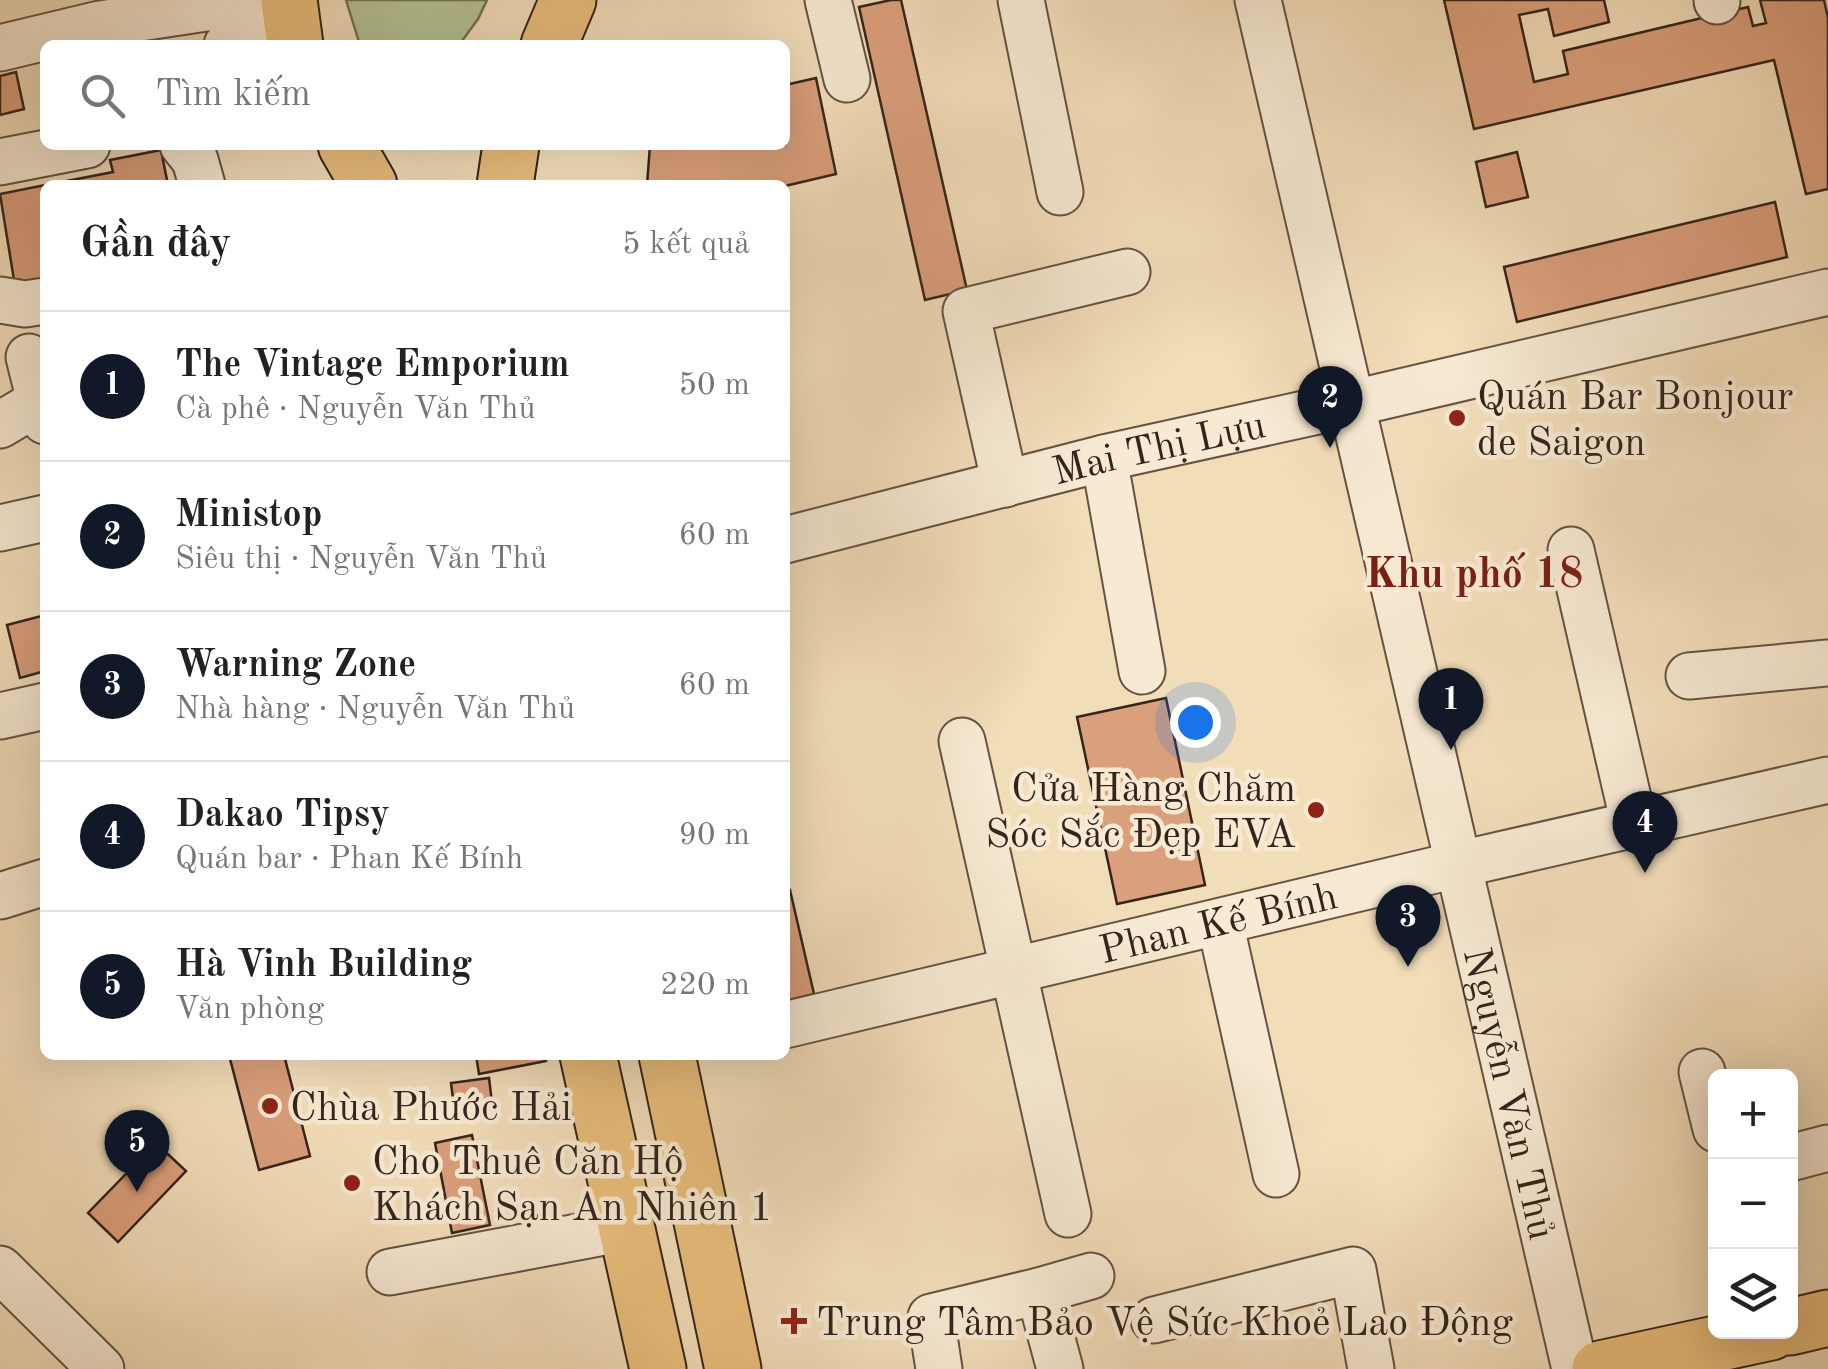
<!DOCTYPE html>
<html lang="vi">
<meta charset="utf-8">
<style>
body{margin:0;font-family:"Old Standard TT",serif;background:#f6f6f6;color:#222}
.controls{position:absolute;right:30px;bottom:30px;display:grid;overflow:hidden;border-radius:15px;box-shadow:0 10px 40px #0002}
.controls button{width:90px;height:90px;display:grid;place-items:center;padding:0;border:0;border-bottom:2px solid #e0e0e0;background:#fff;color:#222;font:50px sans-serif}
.you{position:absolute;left:1195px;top:722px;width:35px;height:35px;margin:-25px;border:8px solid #fff;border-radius:50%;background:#1a73e8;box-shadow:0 0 0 15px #1a73e833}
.badge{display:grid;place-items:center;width:65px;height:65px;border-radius:50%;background:#111827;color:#fff;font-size:32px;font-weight:700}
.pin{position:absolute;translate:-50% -82px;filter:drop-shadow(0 2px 5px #0008)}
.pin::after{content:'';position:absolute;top:52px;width:35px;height:30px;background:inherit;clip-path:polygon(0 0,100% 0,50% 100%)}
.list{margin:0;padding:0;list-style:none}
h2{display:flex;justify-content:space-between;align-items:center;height:130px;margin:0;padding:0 40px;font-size:42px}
h2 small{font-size:32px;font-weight:400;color:#767676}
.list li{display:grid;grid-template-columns:65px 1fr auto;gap:30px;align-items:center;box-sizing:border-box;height:150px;padding:0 40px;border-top:2px solid #e0e0e0}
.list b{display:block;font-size:38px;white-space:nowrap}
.list p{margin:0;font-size:32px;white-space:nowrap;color:#767676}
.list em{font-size:32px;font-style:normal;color:#767676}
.icon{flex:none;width:55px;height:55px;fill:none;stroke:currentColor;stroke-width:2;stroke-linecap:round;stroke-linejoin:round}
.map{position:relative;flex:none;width:1828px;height:1369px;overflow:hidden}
.search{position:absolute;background:#fff;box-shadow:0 10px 40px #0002;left:40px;top:40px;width:750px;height:110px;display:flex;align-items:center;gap:25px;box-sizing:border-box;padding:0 35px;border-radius:15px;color:#767676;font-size:38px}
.panel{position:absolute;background:#fff;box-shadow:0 10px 40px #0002;left:40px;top:180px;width:750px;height:880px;border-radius:15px}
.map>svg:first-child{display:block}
</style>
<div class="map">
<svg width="1828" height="1369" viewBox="0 0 1828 1369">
<rect width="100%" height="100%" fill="#f2ddb9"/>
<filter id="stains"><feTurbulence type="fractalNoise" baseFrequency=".002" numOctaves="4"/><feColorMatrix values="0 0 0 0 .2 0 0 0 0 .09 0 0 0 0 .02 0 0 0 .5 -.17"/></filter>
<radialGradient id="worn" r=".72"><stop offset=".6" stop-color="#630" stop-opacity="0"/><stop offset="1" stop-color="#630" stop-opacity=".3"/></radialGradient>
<path fill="#b4c294" stroke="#747358" stroke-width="2.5" d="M346,0H487L478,19L459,45H360Z"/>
<path fill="#da9f7b" stroke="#35241c" stroke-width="2.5" d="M891,0H901L967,290L925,300L859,7Z
M1444,0H1604L1609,22L1554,36L1548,9L1519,15L1534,82L1568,74L1563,51L1748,7L1753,26L1766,23L1760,0H1824L1828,18V189L1806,194L1774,60L1474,129Z
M16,72L24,109L0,115V76Z
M816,78L836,174L785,186L647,185L650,145H785V85Z
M161,150L168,185H46L113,172L110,160Z
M1517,152L1528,197L1486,207L1476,162Z
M45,185V286L22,290L21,280H14L0,194Z
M1775,202L1787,257L1517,322L1504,267Z
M45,615V671L20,678L7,625Z
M1166,698L1205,885L1117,904L1077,717Z
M790,890L814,994L785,1001V891Z
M229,1055H284L310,1156L259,1170Z
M476,1055H545L546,1061L479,1074Z
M489,1078L493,1111L455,1115L451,1083Z
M472,1135L490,1225L452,1233L435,1143Z
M156,1143L186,1171L118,1242L88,1213Z"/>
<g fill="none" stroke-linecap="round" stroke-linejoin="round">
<defs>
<g id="minor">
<path d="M828,0L847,79"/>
<path d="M1021,0L1060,192"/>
<path id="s1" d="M1258,0C1367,456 1467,913 1575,1369"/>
<path d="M1717,0V1"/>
<path d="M227,45L284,0"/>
<path d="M0,48L100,24L260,0"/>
<path d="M183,145L195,160L202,185"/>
<path d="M0,162L87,145"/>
<path d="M0,300L25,304L45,301"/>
<path d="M29,357L45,421"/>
<path d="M0,425L45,398"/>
<path d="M1104,458L1142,671"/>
<path d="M1005,484L966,311L1127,272"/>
<path d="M0,528L45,518"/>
<path id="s2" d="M785,540L1104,458L1354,403L1828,292"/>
<path d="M1571,550L1634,824"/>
<path d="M1689,676L1828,663"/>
<path d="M0,716L45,706"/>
<path d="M962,741L1068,1214"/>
<path d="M0,896L45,882"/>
<path d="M1220,922L1276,1174"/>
<path id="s3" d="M785,1025L1456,865L1828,780"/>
<path d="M1702,1072L1716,1129"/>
<path d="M1790,1158L1828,1148"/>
<path d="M0,1269L101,1369"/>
<path d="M390,1272L626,1228"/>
<path d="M1039,1291L1091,1276"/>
<path d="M1154,1320L1353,1270L1371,1369"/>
<path d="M939,1369L931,1317L1039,1291L1060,1369"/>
</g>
<path id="major" d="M289,0L295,45
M549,45L568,0
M346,145L369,185
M505,185L511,145
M588,1055L658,1369
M667,1055L733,1369
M1790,1327L1828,1318
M1600,1369L1771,1332"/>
</defs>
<use href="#minor" stroke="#645243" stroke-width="49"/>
<use href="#major" stroke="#35241c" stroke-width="59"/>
<use href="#minor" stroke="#f7e9d2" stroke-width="45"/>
<use href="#major" stroke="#e9be7c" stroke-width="55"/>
</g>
<g fill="#8f2418" stroke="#f7e9d2" stroke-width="4">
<circle cx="1457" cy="418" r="10"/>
<circle cx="1316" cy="810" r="10"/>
<circle cx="270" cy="1106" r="10"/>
<circle cx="352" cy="1183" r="10"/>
<path d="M789 1306h10v10h10v10h-10v10h-10v-10h-10v-10h10z"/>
</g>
<g text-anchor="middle" stroke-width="9" stroke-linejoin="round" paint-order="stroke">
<g font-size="40" fill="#35241c" stroke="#f7e9d2" text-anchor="start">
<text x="1477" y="409">Quán Bar Bonjour<tspan x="1477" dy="46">de Saigon</tspan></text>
<text x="1296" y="801" text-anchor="end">Cửa Hàng Chăm<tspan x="1296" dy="46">Sóc Sắc Đẹp EVA</tspan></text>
<text x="290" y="1120">Chùa Phước Hải</text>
<text x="372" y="1174">Cho Thuê Căn Hộ<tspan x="372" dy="46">Khách Sạn An Nhiên 1</tspan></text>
<text x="816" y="1335">Trung Tâm Bảo Vệ Sức Khoẻ Lao Động</text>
</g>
<g font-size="40" fill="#35241c" stroke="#f7e9d2">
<text dy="14" stroke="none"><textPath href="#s2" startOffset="385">Mai Thị Lựu</textPath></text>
<text dy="14" stroke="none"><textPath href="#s3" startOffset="445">Phan Kế Bính</textPath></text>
<text dy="14" stroke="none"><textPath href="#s1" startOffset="1122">Nguyễn Văn Thủ</textPath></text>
</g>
<g font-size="42" font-weight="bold" fill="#7a1f14" stroke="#f7e9d2">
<text x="1474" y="587">Khu phố 18</text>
</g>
</g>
<rect width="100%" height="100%" filter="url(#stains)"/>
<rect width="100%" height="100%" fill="url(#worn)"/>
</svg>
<div class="controls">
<button>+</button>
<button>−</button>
<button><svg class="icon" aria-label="layers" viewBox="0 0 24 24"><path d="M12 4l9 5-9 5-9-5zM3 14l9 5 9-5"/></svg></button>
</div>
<div class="you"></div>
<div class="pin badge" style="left:1451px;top:750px">1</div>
<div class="pin badge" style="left:1330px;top:448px">2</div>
<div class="pin badge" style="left:1408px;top:967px">3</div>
<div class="pin badge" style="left:1645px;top:873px">4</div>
<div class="pin badge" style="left:137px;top:1192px">5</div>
<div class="search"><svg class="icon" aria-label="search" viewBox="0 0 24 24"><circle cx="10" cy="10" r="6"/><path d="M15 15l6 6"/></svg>Tìm kiếm</div>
<section class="panel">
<h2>Gần đây<small>5 kết quả</small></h2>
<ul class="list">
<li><span class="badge">1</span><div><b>The Vintage Emporium</b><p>Cà phê · Nguyễn Văn Thủ</p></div><em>50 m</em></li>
<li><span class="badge">2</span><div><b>Ministop</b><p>Siêu thị · Nguyễn Văn Thủ</p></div><em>60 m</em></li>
<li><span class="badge">3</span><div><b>Warning Zone</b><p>Nhà hàng · Nguyễn Văn Thủ</p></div><em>60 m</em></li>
<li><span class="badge">4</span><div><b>Dakao Tipsy</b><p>Quán bar · Phan Kế Bính</p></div><em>90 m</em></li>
<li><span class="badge">5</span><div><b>Hà Vinh Building</b><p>Văn phòng</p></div><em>220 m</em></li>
</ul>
</section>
</div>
